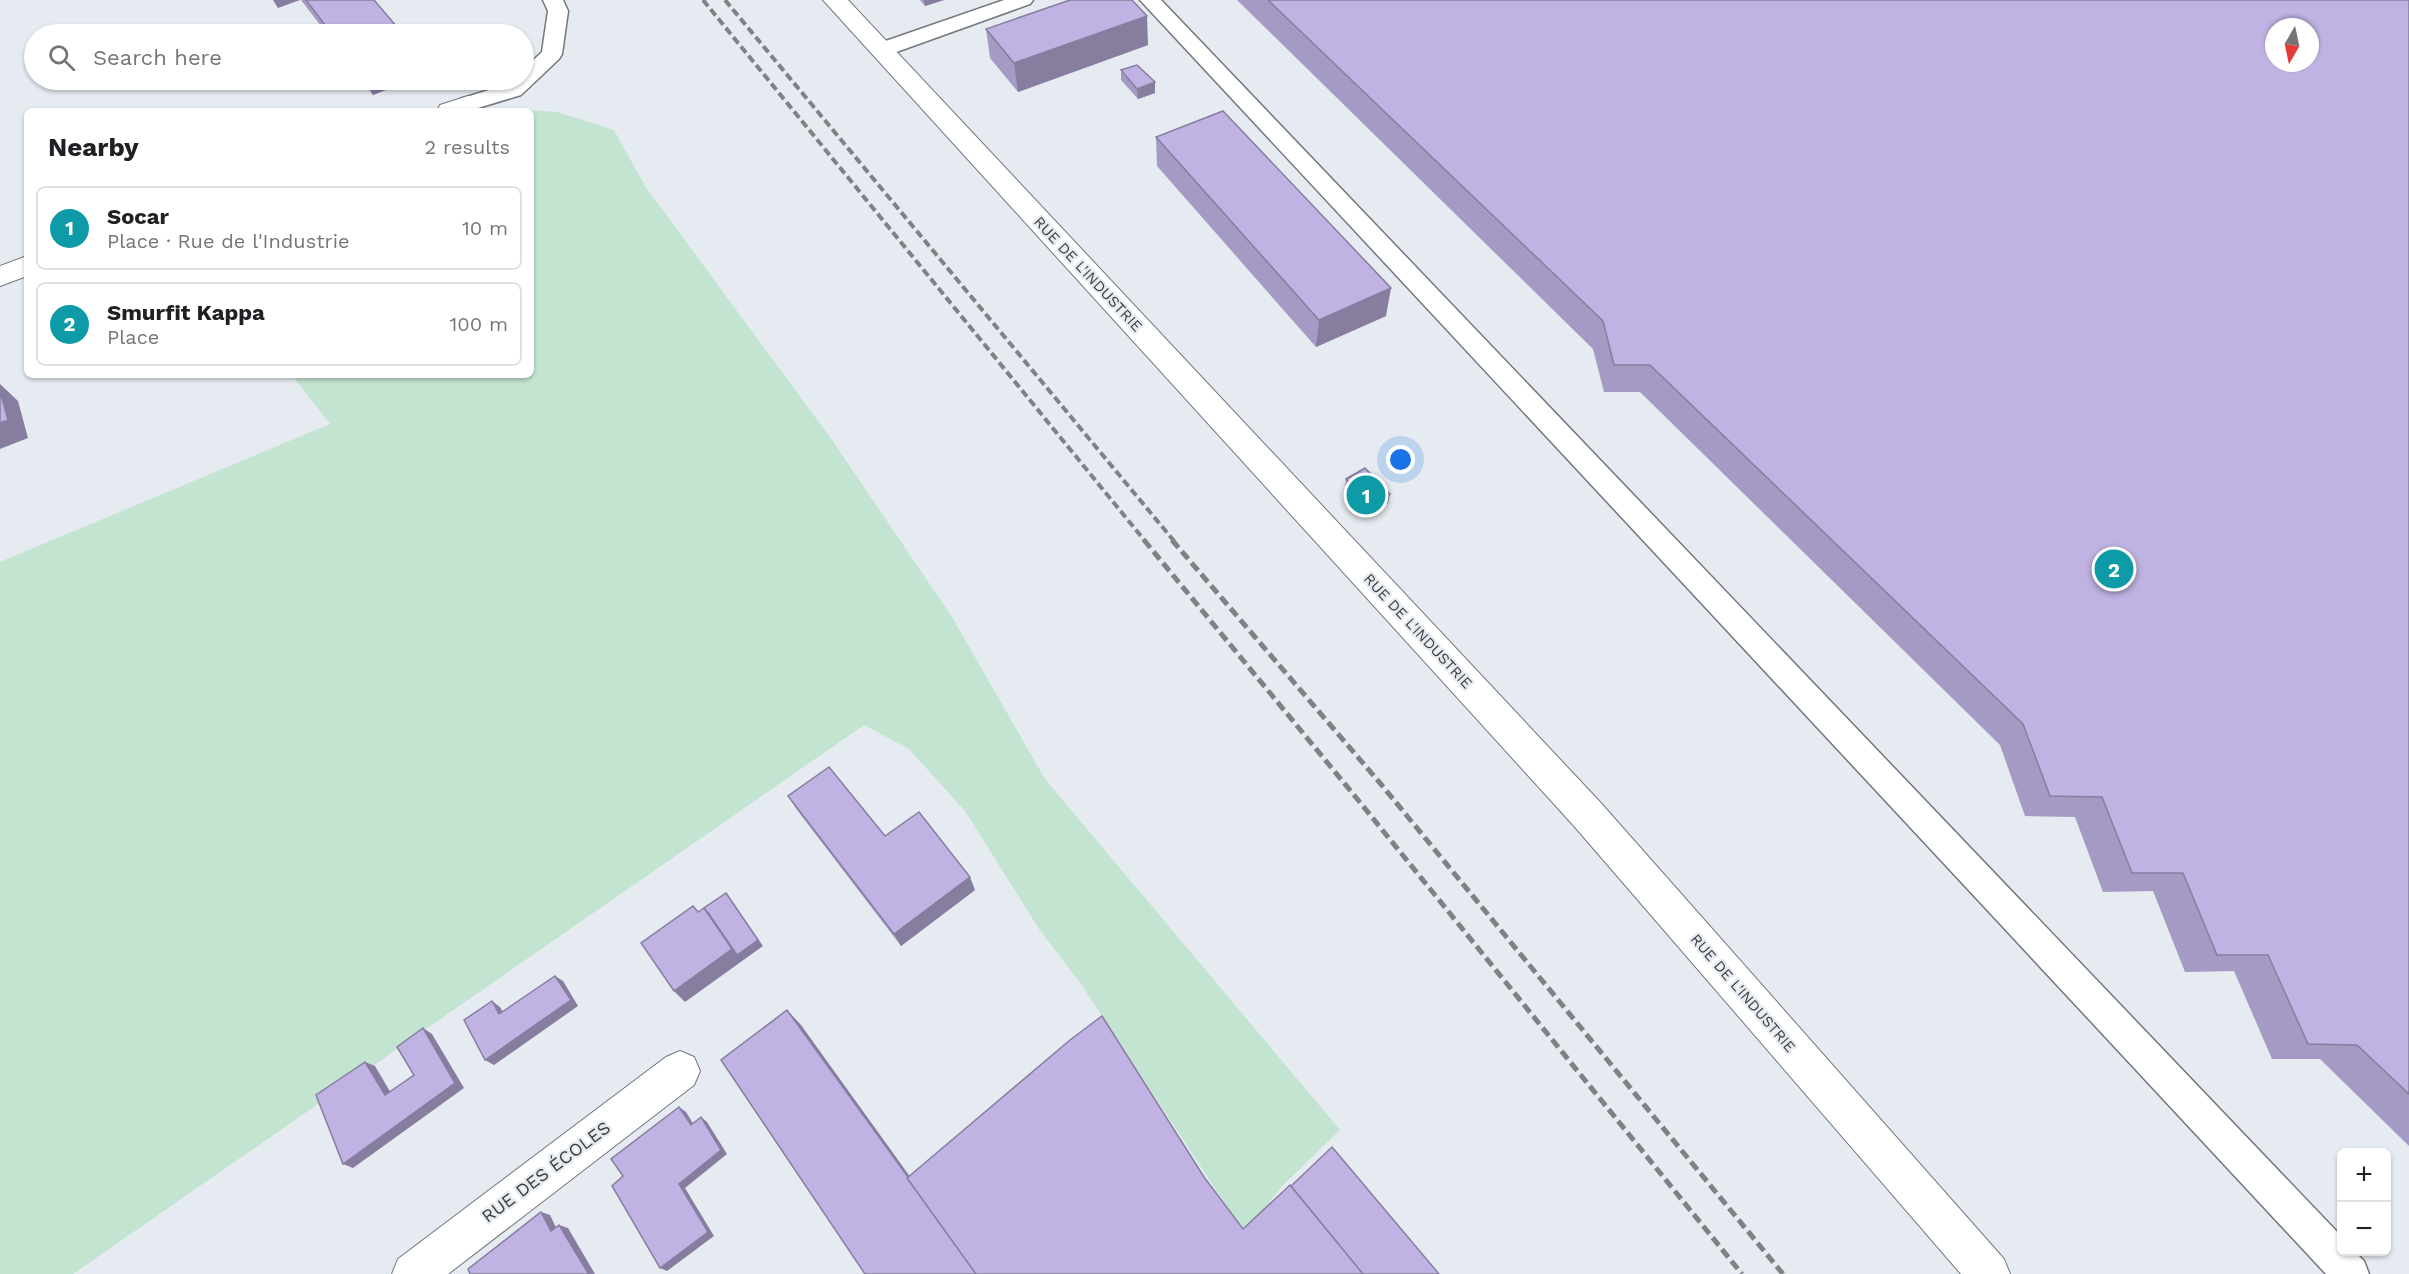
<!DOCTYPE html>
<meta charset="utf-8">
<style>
body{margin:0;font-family:"Work Sans",sans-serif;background:#f2f2f2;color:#202124}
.controls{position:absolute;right:18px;bottom:18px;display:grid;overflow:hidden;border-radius:9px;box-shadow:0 2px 4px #0004}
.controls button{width:54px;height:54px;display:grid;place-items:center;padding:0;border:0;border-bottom:2px solid #e0e0e0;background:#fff;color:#202124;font:30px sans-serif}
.compass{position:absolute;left:2265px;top:18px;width:54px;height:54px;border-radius:50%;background:#fff;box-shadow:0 2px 4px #0004;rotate:189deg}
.you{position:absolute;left:1401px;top:460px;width:21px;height:21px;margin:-15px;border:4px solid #fff;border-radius:50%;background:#1a73e8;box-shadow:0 0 0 9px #1a73e833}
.badge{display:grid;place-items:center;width:39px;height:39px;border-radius:50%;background:#7c3aed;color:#fff;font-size:20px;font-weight:700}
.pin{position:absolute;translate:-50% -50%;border:3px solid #fff;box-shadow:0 2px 6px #0006}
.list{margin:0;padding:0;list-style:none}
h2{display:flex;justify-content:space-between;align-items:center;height:78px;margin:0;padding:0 24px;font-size:26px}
h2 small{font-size:20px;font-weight:400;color:#757577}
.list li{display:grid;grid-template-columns:39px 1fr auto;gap:18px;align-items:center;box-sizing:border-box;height:84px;margin:0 12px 12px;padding:0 12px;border:2px solid #e0e0e0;border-radius:9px}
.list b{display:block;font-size:22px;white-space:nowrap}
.list p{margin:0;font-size:20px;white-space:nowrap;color:#757577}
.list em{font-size:20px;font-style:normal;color:#757577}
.icon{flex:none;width:33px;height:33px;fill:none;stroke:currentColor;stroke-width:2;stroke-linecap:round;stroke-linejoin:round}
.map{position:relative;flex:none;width:2409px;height:1274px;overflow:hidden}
.search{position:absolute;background:#fff;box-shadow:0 2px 4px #0004;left:24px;top:24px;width:510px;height:66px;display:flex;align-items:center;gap:15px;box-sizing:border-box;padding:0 21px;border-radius:33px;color:#757577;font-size:22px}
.panel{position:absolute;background:#fff;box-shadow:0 2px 4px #0004;left:24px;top:108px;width:510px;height:270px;border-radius:9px}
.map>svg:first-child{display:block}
</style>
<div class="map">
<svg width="2409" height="1274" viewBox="0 0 2409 1274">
<rect width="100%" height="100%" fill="#e5ebf1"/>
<path fill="#c2e4d0" d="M497,108L557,112L614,130L645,186L832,440L952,617L1045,779L1340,1130L1281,1187L1245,1234L1081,984L1039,929L965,811L909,749L864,725L73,1274H0V562L330,424L292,375H531V111H490Z"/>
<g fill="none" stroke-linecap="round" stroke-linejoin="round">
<defs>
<path id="service" d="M543,0H563L568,11L562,54L559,59L521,95L468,111L460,109L457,104L460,99L505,85L512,80H524V69L542,52L548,11Z
M1004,0H1033L1030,4L888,55L881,56L874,55L871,50L874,45Z
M1140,0H1161L2342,1237V1252H2355L2364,1261L2369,1274H2326Z"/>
<path id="minor" d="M823,0H848L1600,802L2004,1259L2010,1274H1961L1574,826Z
M468,96L477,98L480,104L477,110L437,111L440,105Z
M27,256V276L0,286V266Z
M680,1051L694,1057L700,1071L694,1085L448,1274H392L398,1259L666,1057Z"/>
</defs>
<use href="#service" stroke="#73787d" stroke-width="3"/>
<use href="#minor" stroke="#73787d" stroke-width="2"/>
<use href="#service" fill="#fff" fill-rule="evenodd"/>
<use href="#minor" fill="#fff" fill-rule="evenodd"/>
<path stroke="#7e8285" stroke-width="4" stroke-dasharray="8 4" stroke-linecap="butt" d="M703,0L1145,541
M725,0L1174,541"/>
<path stroke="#7e8285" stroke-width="5" stroke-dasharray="10 5" stroke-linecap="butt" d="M1144,540L1354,795L1742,1274
M1172,540L1380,783L1783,1274"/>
</g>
<path fill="#a59ac3" d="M301,0H374L403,34H327Z
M920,0H944L925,6Z
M1237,0H2409V1146L2320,1059H2272L2234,971L2185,972L2153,891L2103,892L2075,817L2025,816L2000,745L1640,392H1604L1593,349Z
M986,29L1148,45L1018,92L990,58Z
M1121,70L1155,93L1138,99L1121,80Z
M362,80H411L373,95Z
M1156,137L1386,316L1316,347L1157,166Z
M1346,479L1388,503L1369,514L1345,488Z
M788,796L885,836L975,890L901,946L797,810Z"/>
<path fill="#867d9f" d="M273,0H300L278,8Z
M924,0H944L925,6Z
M1147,16L1148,45L1018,92L1014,63Z
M364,80H411L373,95Z
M1155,82V93L1138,99L1137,89Z
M1391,288L1386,316L1316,347L1319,320Z
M0,384L18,401L28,438L0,449Z
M1390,494L1388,503L1369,514L1370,505Z
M970,877L975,890L901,946L894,934Z
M726,893L763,946L685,1002L674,991L698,912L693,906L704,918V908L715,920Z
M555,976L563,981L578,1006L494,1065L485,1060Z
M492,1001L500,1007L507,1019L499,1014Z
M787,1010L801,1025L980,1274H977Z
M423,1028L432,1034L464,1088L353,1168L343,1164L455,1083Z
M365,1062L375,1066L395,1100L385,1095Z
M679,1107L686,1112L697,1130L691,1125Z
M701,1117L707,1122L727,1154L685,1188L714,1236L667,1271L660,1268L679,1184Z
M541,1212L550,1215L559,1234L551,1231Z
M559,1225L568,1228L595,1274H587Z"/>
<path fill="#c0b3e3" stroke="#867d9f" stroke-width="1.5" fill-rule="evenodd" d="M306,0H374L403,34H332Z
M1070,0H1132L1147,16L1014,63L986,29Z
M1268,0H2409V1094L2357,1045L2308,1044L2268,955H2217L2183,873H2132L2102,797L2050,796L2023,724L1650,365H1614L1603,321ZM2274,27H2310V63H2274Z
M1137,65L1155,82L1137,89L1121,70Z
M1223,111L1391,288L1319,320L1156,137Z
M0,391L8,420L0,423Z
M1365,468L1390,494L1370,505L1346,479Z
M829,767L885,836L919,812L970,877L894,934L788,796Z
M726,893L758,940L737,955L709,914L704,908Z
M693,906L698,912L704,908L732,949L674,991L641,943Z
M555,976L571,1000L485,1060L464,1020L492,1001L499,1014Z
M787,1010L908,1177L907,1178L976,1274H865L721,1060Z
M1102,1016L1204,1177L1243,1229L1290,1185L1363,1274H976L907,1178L1070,1040Z
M423,1028L455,1083L343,1164L316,1095L365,1062L385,1095L414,1075L397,1047Z
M679,1107L691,1125L701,1117L721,1150L679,1184L708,1232L660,1268L612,1186L623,1176L611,1159Z
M1332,1147L1439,1274H1363L1291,1186Z
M541,1212L551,1231L559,1225L588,1273L587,1274H470L468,1269Z"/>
<g text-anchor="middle" stroke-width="4.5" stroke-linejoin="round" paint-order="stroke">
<g font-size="15" fill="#3b3d3f" stroke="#e5ebf1">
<text transform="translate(1088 274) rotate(47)" y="5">RUE DE L'INDUSTRIE</text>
<text transform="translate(1418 631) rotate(47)" y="5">RUE DE L'INDUSTRIE</text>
<text transform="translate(1743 993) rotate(49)" y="5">RUE DE L'INDUSTRIE</text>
</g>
<g font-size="18" fill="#3b3d3f" stroke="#e5ebf1">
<text transform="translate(546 1172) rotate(-37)" y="6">RUE DES ÉCOLES</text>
</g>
</g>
</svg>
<div class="controls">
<button>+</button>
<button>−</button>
</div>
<svg class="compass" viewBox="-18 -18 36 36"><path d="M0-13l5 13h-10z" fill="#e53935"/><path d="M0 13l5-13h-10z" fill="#757577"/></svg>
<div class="you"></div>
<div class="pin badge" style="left:1366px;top:495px;background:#0f9aa8">1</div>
<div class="pin badge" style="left:2114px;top:569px;background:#0f9aa8">2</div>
<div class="search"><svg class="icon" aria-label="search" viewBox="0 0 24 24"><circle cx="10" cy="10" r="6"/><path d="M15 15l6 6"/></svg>Search here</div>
<section class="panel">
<h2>Nearby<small>2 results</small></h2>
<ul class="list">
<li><span class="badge" style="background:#0f9aa8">1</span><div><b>Socar</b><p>Place · Rue de l'Industrie</p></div><em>10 m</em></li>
<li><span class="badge" style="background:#0f9aa8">2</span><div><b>Smurfit Kappa</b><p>Place</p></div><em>100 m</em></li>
</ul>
</section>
</div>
